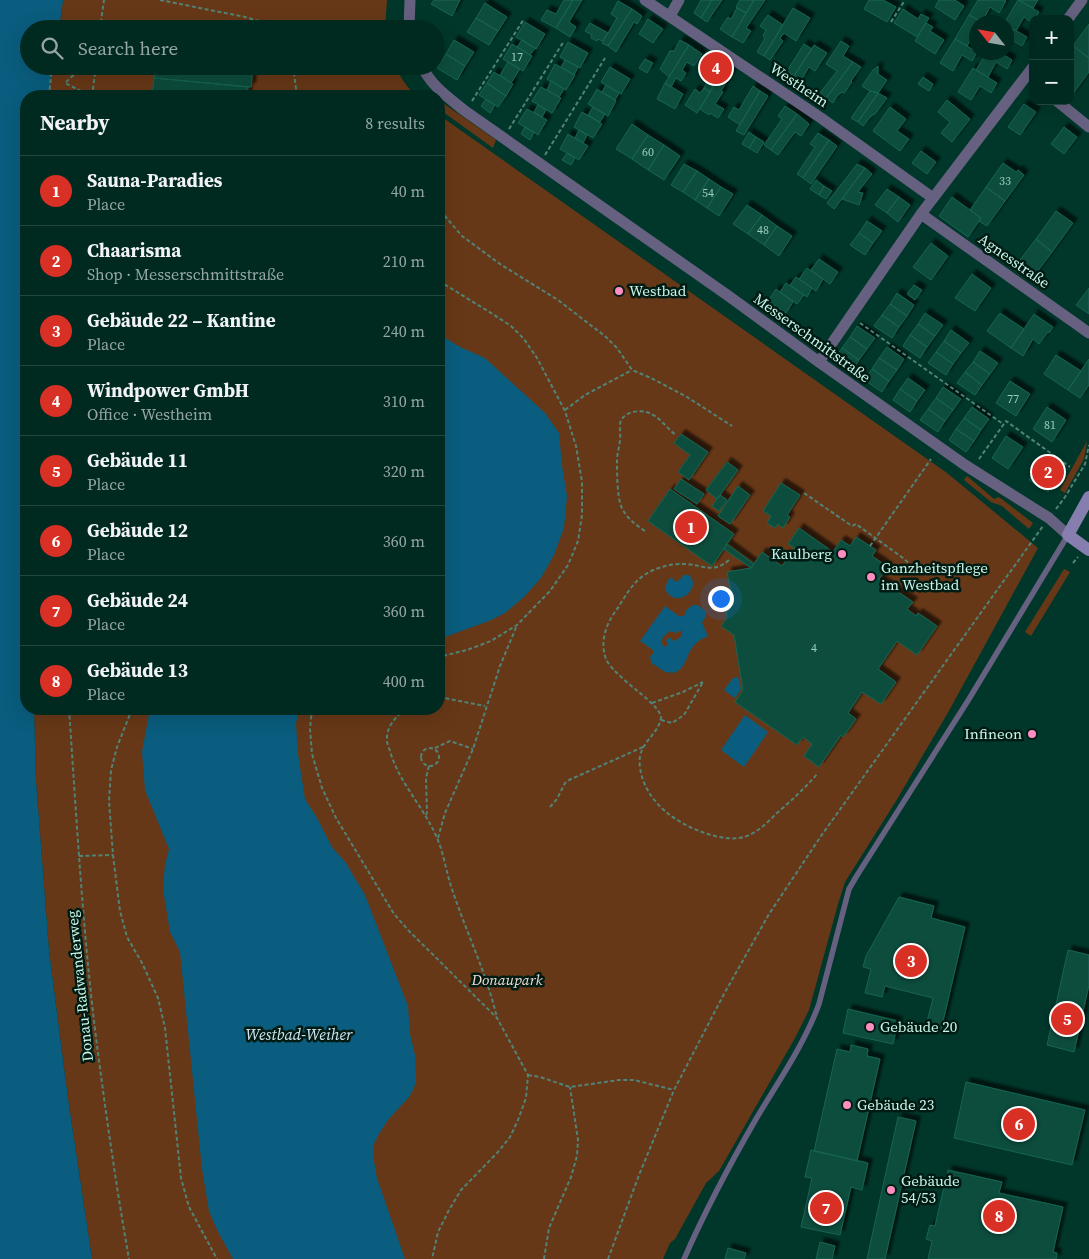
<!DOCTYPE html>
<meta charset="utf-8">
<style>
body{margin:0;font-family:"Source Serif 4",serif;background:#0a3129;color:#f1f3f6}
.controls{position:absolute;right:15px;top:15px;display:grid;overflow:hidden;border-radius:10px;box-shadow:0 5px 20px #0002}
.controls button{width:45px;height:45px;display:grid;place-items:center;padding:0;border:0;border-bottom:1px solid #22453e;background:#002920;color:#f1f3f6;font:25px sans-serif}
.compass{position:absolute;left:969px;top:15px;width:45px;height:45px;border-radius:50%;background:#002920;box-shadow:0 5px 20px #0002;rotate:301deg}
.you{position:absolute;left:720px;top:598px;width:18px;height:18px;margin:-12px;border:4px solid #fff;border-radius:50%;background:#1a73e8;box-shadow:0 0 0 8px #1a73e833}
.badge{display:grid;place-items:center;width:32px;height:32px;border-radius:50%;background:#d93025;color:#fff;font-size:16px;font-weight:700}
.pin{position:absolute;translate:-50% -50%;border:2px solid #fff;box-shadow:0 1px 5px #0006}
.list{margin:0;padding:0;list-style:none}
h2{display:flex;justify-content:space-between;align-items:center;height:65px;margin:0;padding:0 20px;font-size:21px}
h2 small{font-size:16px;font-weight:400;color:#95a6a5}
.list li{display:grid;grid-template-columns:32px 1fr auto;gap:15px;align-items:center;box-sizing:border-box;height:70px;padding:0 20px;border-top:1px solid #22453e}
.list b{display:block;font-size:19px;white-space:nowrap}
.list p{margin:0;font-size:16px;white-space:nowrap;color:#95a6a5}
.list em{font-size:16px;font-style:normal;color:#95a6a5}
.icon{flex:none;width:28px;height:28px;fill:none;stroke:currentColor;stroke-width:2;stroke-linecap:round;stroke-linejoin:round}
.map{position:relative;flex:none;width:1089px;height:1259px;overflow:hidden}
.search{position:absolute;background:#002920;box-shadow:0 5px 20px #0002;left:20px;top:20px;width:425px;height:55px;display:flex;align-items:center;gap:12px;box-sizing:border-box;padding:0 18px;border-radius:28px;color:#95a6a5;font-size:19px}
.panel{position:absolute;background:#002920;box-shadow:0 5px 20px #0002;left:20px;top:90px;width:425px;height:625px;border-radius:20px}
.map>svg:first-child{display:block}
</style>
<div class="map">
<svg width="1089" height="1259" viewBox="0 0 1089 1259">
<defs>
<filter id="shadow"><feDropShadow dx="4.5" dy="-4.5" stdDeviation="1" flood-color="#0009"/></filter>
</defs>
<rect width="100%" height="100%" fill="#00372a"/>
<path fill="#673817" d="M63,0H387L385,29H59Z
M52,66H395C401,78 407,87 416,96H49Z
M440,101L496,140L493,148L439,109V102Z
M439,115L947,473L1038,548L950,709L896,801L845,882L838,904L809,1010L795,1038L719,1171L706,1183L675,1239L670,1243L663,1259H92L68,1099L49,951L36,781L34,709H439Z
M1087,441L1084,459L1065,493L1060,490Z
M967,476L994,499L999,497L1033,523L1029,529L1002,506L991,502L964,480Z
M1064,569L1070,572L1031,636L1025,632Z"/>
<path fill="#0a5d7e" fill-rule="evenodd" d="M0,0H63L59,29H29V66H52L49,96H26V709H34L36,781L49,951L68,1099L92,1259H0Z
M439,334L460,347L485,358L545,413L559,433L562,466L567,496L564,528L554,555L541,578L524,597L505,613L489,621L445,637H439Z
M684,575H689C703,588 676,611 665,589L668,580L672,577C675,586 680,579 684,575Z
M693,605H698L705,611L706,616L702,623L708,636C701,639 696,642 692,648C685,658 684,677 666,672C660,670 658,666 652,664L650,657L653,653V650L640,641L665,606L679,616H684L687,609ZM682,630C683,637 679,639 673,641L671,638H668L666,641L668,644L665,647L663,646L661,641L664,636L670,631L676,633Z
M738,677L741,689L735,698L724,690L733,678Z
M150,709H299L296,724L298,754L305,799L317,818L332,847L346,863L365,895L408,1006L410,1034L415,1055L416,1083L410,1096L388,1120L379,1134L374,1144L373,1155L377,1178L405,1259H233L217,1230L209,1211L202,1169L180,952L170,932L163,889L165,864L169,849L145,790L142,752Z
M745,715L768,732L744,767L721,750Z"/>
<path fill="#0e4d3e" stroke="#176452" filter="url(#shadow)" d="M434,0H460L452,16L431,4Z
M564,0H573L556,28L541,20L547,10L556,14Z
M573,0H582L569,22L576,27L570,37L556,28Z
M701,0H712L701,18L694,13Z
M712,0H722L707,22L701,18Z
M740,0H754L746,13L736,7Z
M754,0H765L746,28L751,31L743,43L732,37Z
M869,0H883L896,7L887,22L864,9Z
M939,0H955L964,6L955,20L935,7Z
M978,0H1005L1006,1L999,13L990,7L982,22L969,15Z
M1018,0L1039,12L1035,19H1033L1032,23L1024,17L1016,31L1006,25V22H1005Z
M1019,0H1038L1033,8Z
M618,1L632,9L608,46L602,43L617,18L611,14Z
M485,3L507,17L498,31L476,18Z
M737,8L746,13L732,37L720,29L728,17L731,19Z
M793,8L810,18L796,41L784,33L780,38L783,41L770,60L764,56Z
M632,9L642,16L637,24L634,22L616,52L608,46Z
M903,9L918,19L921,14L929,18L917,37L894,23Z
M768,15L783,25L764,56L757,52L765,38L763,36L766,30L760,26Z
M969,15L982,22H976V31L967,46L955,39Z
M476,18L498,31L489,45L467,32Z
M648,19L663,29L653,43L639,34Z
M525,22L545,34L536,49L516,37Z
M590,23L608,33L602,41L598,39L597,41L591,38L592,35L585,31Z
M926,23L933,27L930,31L944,40L935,54L915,41Z
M1089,24V58L1073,46Z
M1006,25L1027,37L1022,46L1010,39L1006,45Z
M955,39L977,52L972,61L962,55L953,71L940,63Z
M454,40L474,52L465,66L446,54Z
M522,40L535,48L530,55L517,47Z
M680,40L689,45L669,77L660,69L670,51H674Z
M841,41L849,46L843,56L853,62L826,98L820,93L837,71L826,64Z
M568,42L588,53L580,68L560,57Z
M512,44L532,56L523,71L503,59Z
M804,44L812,49L794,76L787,71Z
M689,45L702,54L694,66L687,62L682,70L686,73L681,81L676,78L671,87L665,83Z
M814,45L827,53L815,71L809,67L801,80L794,76Z
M1073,46L1089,58V72L1072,95L1070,94V49Z
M987,52H999L1012,60L1007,69L996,62L988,77L976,70Z
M446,54L465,66L457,80L437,68Z
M645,59L653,63L647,73L639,68Z
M565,60L578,67L574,75L561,67Z
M508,62L520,69L511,83L500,75Z
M853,62L861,67L851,81L852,82L844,93L842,92L837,96L833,103L826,98Z
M555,64L575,75L566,90L547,79Z
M718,64L732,73L727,81L719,77L710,92L704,88Z
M156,66H253L251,87L154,78Z
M878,66V74L887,80L878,93L870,91L862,86L873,70Z
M610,67L630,79L621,94L601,82Z
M973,68L997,83L991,93L980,86L971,100L958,92Z
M494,72L513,84L506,96L487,83Z
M719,77L727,81L721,91L723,92L715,104L724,109L718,118L710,113L709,115L700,109Z
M923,77L933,84L929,91L918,84Z
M154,78L248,87L247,96H152Z
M551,81L564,89L559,97L547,90Z
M487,83L506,96L498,107L479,95Z
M665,83L683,94L675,109L657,99Z
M606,85L619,93L615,100L602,92Z
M753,86L760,91L740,125L728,117L734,107L739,110Z
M541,87L561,98L552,113L532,101Z
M704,88L710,92L697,113L685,105L695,89L700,93Z
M597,89L616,101L608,116L588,104Z
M760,91L768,96L744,135L736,131Z
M870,91L878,93L858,122L851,118Z
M878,93L887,98L875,114L871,116L863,126L858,122Z
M486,99L495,105L490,113L481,106Z
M947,100L970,119L952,142L941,133L950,122L938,112Z
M1024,104L1036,112L1020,135L1008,127Z
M538,105L546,110L542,117L534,112Z
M785,106L797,114L771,150L764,145L782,119L778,116Z
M593,107L605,114L600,122L588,115Z
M890,107L906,119L897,131L909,139L900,151L873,131Z
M527,109L547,120L538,135L518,123Z
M582,112L602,124L593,138L574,127Z
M797,114L809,124L801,136L795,132L778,155L771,150Z
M632,124L648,135L632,159L616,149Z
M525,127L534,132L530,140L521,134Z
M1064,127L1077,137L1064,154L1051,144Z
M579,130L587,135L583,143L575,138Z
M749,132L756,137L749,148L742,144Z
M818,133L829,140L803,178L797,174L815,147L810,144Z
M568,134L588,146L579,160L560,149Z
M648,135L664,145L648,170L632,159Z
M756,137L764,142L757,153L749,148Z
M829,140L837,146L811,184L803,178Z
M664,145L680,156L664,180L648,170Z
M921,151L936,162L927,174L912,163Z
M567,153L575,158L571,165L562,160Z
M1003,163L1016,172L1018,170L1024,175L1005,201L986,187Z
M684,164L697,171L683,192L671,185Z
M857,164L865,168L842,199L834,209L827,203Z
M865,168L872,174L858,192L863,193L859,205L842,199Z
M697,171L709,179L695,200L683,192Z
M709,179L721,187L707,208L695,200Z
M816,180L824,186L819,195L810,189Z
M824,186L832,191L826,199L819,195Z
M721,187L733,194L719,216L707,208Z
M986,187L1005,201L987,226L979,221L981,218L970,210Z
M887,189L899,197L887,213L875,205Z
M899,197L910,205L898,222L887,213Z
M952,197L981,218L968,237L939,216Z
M747,205L762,215L748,234L733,224Z
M1056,211L1073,223L1052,252L1036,239Z
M762,215L777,226L764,245L748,234Z
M867,221L882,231L873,243L859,233Z
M777,226L792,236L779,256L764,245Z
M859,233L873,243L865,255L850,245Z
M1036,239L1052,252L1034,276L1017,264Z
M931,243L948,256L931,280L913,267Z
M819,259L838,272L830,284L811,270Z
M807,268L823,279L816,291L799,279Z
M972,274L991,288L975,311L955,298Z
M796,277L812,288L807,297L790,285Z
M786,283L804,295L797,304L780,292Z
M914,285L922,290L915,300L907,294Z
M1089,288V314L1076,305Z
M776,289L793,302L786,313L768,301Z
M897,293L914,305L907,316L890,304Z
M890,304L907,316L899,327L882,315Z
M925,313L943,325L935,336L918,324Z
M1000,313L1024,329L1011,348L987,331Z
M1034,314L1053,327L1049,333L1048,332L1039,344L1033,339L1023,356L1011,348Z
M882,315L899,327L892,338L874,326Z
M918,324L935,336L927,347L910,335Z
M857,326L875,338L867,349L850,337Z
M951,330L969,343L961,353L944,341Z
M910,335L927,347L920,358L903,346Z
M850,337L867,349L859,360L842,348Z
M944,341L961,353L953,364L936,352Z
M887,347L904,359L897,370L879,358Z
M842,348L859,360L852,371L834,359Z
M980,351L998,363L990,374L973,362Z
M936,352L953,364L946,375L928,363Z
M1056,355L1081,371L1068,390L1044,374Z
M879,358L897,370L889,381L872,369Z
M1089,359V385L1080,398L1068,390Z
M973,362L990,374L982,385L965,372Z
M872,369L889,381L882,392L864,380Z
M965,372L982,385L975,395L957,383Z
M908,378L925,390L917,401L900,389Z
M1010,381L1030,394L1016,416L996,403Z
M943,387L961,399L953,410L936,398Z
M900,389L917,401L910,412L893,400Z
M936,398L953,410L945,421L928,409Z
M972,407L989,419L981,430L964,418Z
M1047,407L1066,420L1052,442L1033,429Z
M928,409L945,421L938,432L920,420Z
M964,418L981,430L974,441L956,429Z
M956,429L974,441L966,452L949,440Z
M681,434L708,452L689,480L678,472L690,455L674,443Z
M1006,436L1023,447L1008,469L992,458Z
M727,462L738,470L717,499L706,490Z
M1041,462L1059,475L1048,492L1029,480Z
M681,479L704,494L697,504L674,489Z
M781,483L800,495L787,515L790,517L783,528L778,524L775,528L767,523L771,516L763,511Z
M738,486L750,495L730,524L718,516Z
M670,489L734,534L712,566L648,521Z
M720,495L727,500L719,511L712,506Z
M799,528L833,552L841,540L850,546L856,537L876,550L872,556L888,567L879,579L913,602L907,609L916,616L918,613L937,626L917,655L897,641L878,669L896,682L881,704L862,692L848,713L856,719L843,737L841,735L819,767L804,756L812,744L803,737L797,745L735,702L743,690L734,635L721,626L727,618L726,608L730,603L733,602L727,572L751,568L762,552L782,566L795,548L788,544Z
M727,544L754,564L751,568L724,549Z
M899,897L934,906L931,918L965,927L941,1030L926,1026L933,998L885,986L882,997L865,993L871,969L863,967L866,956Z
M1068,950L1089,955V985L1074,1052L1047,1045Z
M848,1009L898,1021L893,1044L843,1033Z
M851,1045L868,1049L867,1056L880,1059L857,1161L814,1151L837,1049L850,1052Z
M966,1082L1085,1110L1072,1165L954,1138Z
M898,1117L916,1121L885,1259H867Z
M811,1150L868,1163L862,1190L851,1187L840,1235L801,1227L812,1178L805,1177Z
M948,1170L1002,1182L999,1193L1063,1207L1053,1252L1057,1253L1056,1259H928L932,1241L926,1239L930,1225L935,1226Z
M820,1242L835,1246L832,1259H816Z
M728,1248L746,1253L744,1259H725Z"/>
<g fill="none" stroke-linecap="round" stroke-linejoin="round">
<path stroke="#518376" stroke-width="2" stroke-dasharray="4 2.5" stroke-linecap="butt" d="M160,0L245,17L259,21L273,29
M891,22L905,0
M100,29L104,0
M83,66L65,83L91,96
M293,66L297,96
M49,96L52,66
M92,96L96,66
M472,101L524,19
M509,129L564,41
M545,155L605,58
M439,197L441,201L444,215L462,236L500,264L558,300L606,337L617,348L632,370L651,378L687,397L732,426
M439,281L491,313L511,326L524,339L537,358L565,411L576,446L582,482V515L578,541L568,565L550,591L517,625L491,641L467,650L439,657
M860,323L1003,424
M565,410L585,395L632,370
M979,459L1006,421L1070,467
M804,493L852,526L856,524L903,558L912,566
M1056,509L1065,497L1085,464L1089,445
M645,531C635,524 626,518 621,506C617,494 617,473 617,461C617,453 620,446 620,438C621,432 618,424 622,419C626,412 638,410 646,412C659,415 666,428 676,435
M870,546L931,459
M729,560C713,574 704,565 686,564C669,563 649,569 637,581C628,590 622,602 615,612C605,626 600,643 606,659C611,671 637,690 647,699C653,705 659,709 661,717C659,736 636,743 640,767C642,785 653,801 666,812C684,827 724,845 747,836C759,831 768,822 777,813C792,800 805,788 818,773
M1073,563L1078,557
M439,697L485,706
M652,703L683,692L703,682
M69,709C77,824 83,939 98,1053C107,1122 117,1191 129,1259
M132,709L117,747L111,770L109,801L113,855L120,911L127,937L142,963L158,998L165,1028L181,1178L189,1207L217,1259
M312,709L310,729L312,754L322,788L336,818L394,914L409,931L497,1018L528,1075L526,1098L518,1120L510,1137L498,1152L461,1190L449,1210L438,1232L432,1259
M406,709C396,716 386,727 387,740C387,744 389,748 390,751C399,783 424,807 437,838C444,854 446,872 452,889C466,932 487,974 497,1018
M661,720L672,723L684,715L703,682
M421 757a9 9 0 1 1 18 0a9 9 0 1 1-18 0Z
M435,748L450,741L473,749
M550,807L557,799L565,783L569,780L643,747
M426,815L427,812L426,778L429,766
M438,838L445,813L473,749L500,666L517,625
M79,856L113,855
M528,1075L540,1077L570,1087L619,1080H634L674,1090
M544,1259L549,1228L571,1177L577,1156L578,1140L570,1087
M608,1259L639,1175L674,1090L724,994L769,914L821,836L1043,526"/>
<path stroke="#676181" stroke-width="5.5" d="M684,1259C705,1211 730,1164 756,1119C778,1082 804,1045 819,1004L849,889L856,877L969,699L1068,535"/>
<path stroke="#676181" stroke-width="11" d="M645,0L821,118L933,198
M670,16L679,0
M1068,19L1082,0
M409,29L410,0
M422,66C431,86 449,98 465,111L730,297L819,362L965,465L1049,518L1068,535
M1057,101L1089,127
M921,214L1089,333
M819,362L921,214L1033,67"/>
<path stroke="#877eb0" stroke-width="12" d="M1089,497L1068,535L1089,550"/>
</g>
<g fill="#fd8ec0" stroke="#001b14" stroke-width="2">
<circle cx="619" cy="291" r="5"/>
<circle cx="842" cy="554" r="5"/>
<circle cx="871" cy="577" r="5"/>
<circle cx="1032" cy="734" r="5"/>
<circle cx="870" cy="1027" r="5"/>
<circle cx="847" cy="1105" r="5"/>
<circle cx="891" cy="1190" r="5"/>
</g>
<g text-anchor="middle" stroke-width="5" stroke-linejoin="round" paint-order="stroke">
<g font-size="12" fill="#9bccbd">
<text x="517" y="61">17</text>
<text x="648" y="156">60</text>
<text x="1005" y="185">33</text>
<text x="708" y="197">54</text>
<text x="763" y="234">48</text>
<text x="1013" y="403">77</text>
<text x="1050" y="429">81</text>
<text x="814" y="652">4</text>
</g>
<g font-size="15" fill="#caf6e7" stroke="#001b14">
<text transform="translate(799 85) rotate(34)" y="5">Westheim</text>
<text transform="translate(1014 261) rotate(35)" y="5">Agnesstraße</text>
<text transform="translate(812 338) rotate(36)" y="5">Messerschmittstraße</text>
<text transform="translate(80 986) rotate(-96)" y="5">Donau-Radwanderweg</text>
</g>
<g font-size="15" fill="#caf6e7" stroke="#001b14" text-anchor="start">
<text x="629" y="296">Westbad</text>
<text x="832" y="559" text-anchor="end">Kaulberg</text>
<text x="881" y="573">Ganzheitspflege<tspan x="881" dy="17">im Westbad</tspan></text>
<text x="1022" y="739" text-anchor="end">Infineon</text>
<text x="880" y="1032">Gebäude 20</text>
<text x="857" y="1110">Gebäude 23</text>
<text x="901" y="1186">Gebäude<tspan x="901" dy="17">54/53</tspan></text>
</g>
<g font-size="15" font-style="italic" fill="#f3ded2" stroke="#001b14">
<text x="507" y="985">Donaupark</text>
</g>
<g font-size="16" font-style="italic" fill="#d1e7f3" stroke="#001b14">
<text x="299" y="1040">Westbad-Weiher</text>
</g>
</g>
</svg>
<div class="controls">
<button>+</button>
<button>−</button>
</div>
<svg class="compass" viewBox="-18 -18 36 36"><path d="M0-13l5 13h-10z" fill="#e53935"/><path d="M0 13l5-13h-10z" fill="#95a6a5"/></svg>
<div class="you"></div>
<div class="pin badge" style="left:691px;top:527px">1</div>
<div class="pin badge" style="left:1048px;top:472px">2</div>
<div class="pin badge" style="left:911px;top:961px">3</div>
<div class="pin badge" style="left:716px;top:68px">4</div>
<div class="pin badge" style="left:1067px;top:1019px">5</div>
<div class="pin badge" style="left:1019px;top:1124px">6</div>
<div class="pin badge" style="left:826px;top:1208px">7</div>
<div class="pin badge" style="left:999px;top:1216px">8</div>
<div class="search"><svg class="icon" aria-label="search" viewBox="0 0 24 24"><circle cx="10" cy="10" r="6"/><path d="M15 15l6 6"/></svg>Search here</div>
<section class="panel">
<h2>Nearby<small>8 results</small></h2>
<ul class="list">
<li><span class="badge">1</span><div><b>Sauna-Paradies</b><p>Place</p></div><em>40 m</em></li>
<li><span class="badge">2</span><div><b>Chaarisma</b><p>Shop · Messerschmittstraße</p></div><em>210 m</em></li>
<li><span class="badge">3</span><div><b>Gebäude 22 – Kantine</b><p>Place</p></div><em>240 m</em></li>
<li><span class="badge">4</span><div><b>Windpower GmbH</b><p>Office · Westheim</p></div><em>310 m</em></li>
<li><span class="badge">5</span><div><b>Gebäude 11</b><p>Place</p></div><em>320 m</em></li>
<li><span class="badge">6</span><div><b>Gebäude 12</b><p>Place</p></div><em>360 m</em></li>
<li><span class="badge">7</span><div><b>Gebäude 24</b><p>Place</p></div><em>360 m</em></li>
<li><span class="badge">8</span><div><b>Gebäude 13</b><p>Place</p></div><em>400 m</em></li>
</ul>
</section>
</div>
